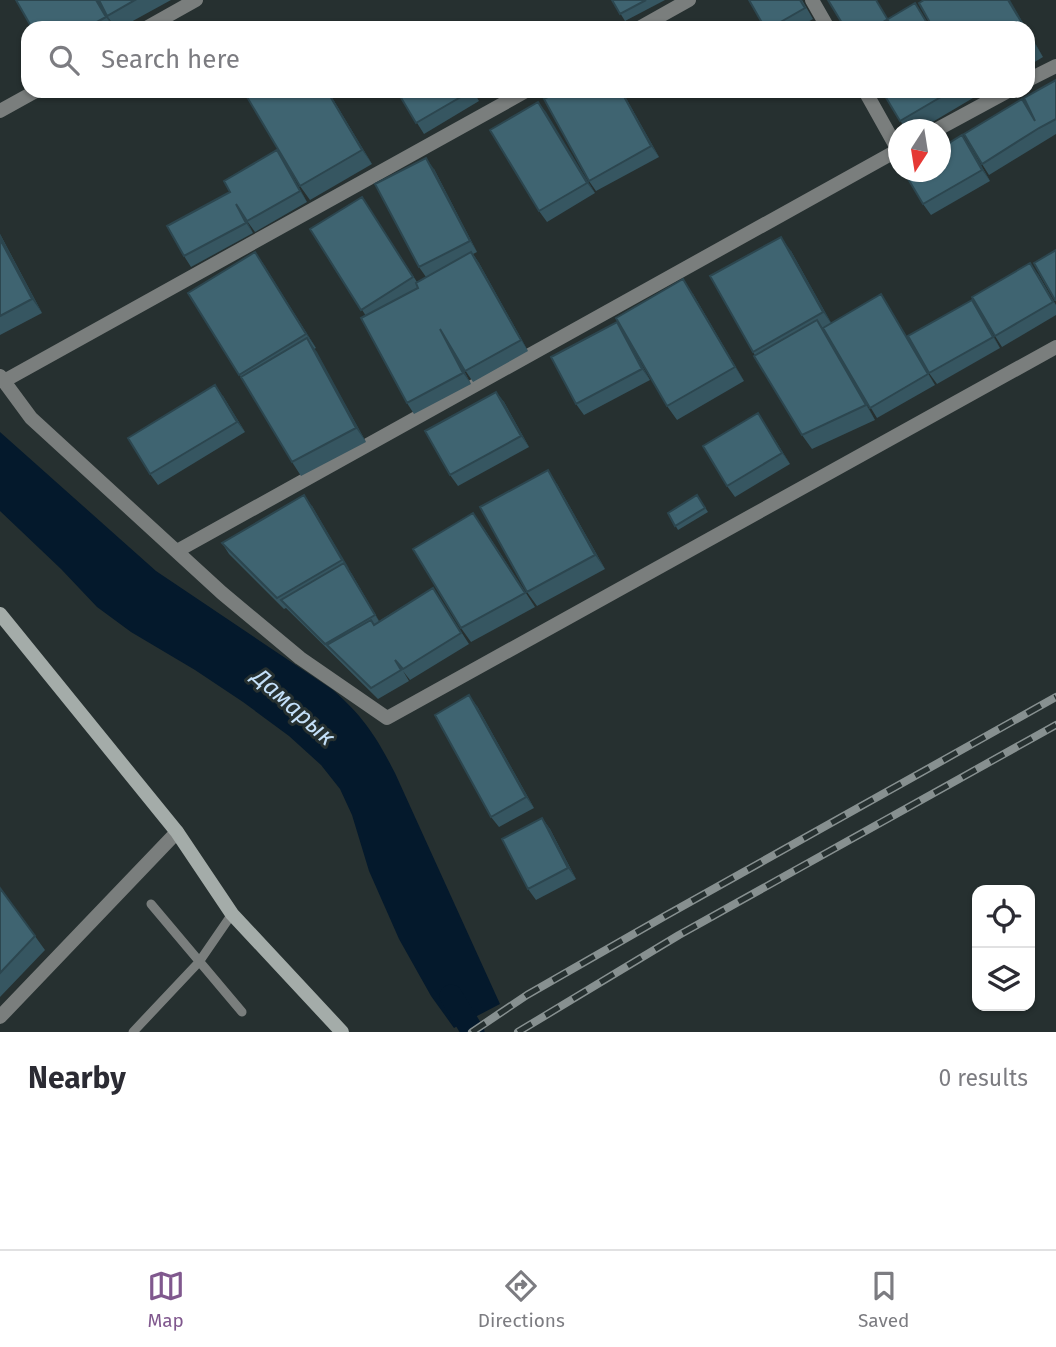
<!DOCTYPE html>
<meta charset="utf-8">
<style>
body{margin:0;font-family:"Fira Sans",sans-serif;background:#f2f2f3;color:#2b2b33}
.controls{position:absolute;right:21px;bottom:21px;display:grid;overflow:hidden;border-radius:14px;box-shadow:0 2px 5px #0004}
.controls button{width:63px;height:63px;display:grid;place-items:center;padding:0;border:0;border-bottom:2px solid #e1e1e2;background:#fff;color:#2b2b33;font:35px sans-serif}
.compass{position:absolute;left:888px;top:119px;width:63px;height:63px;border-radius:50%;background:#fff;box-shadow:0 2px 5px #0004;rotate:192deg}
.list{margin:0;padding:0;list-style:none}
h2{display:flex;justify-content:space-between;align-items:center;height:91px;margin:0;padding:0 28px;font-size:30px}
h2 small{font-size:23px;font-weight:400;color:#7c7c81}
.icon{flex:none;width:38px;height:38px;fill:none;stroke:currentColor;stroke-width:2;stroke-linecap:round;stroke-linejoin:round}
.map{position:relative;flex:none;width:1056px;height:1032px;overflow:hidden}
.search{position:absolute;background:#fff;box-shadow:0 2px 5px #0004;left:21px;right:21px;top:21px;height:77px;display:flex;align-items:center;gap:18px;box-sizing:border-box;padding:0 24px;border-radius:21px;color:#7c7c81;font-size:26px}
.sheet{height:217px;background:#fff}
nav{display:flex;justify-content:space-around;align-items:center;box-sizing:border-box;height:98px;border-top:2px solid #e1e1e2;background:#fff;font-size:19px;color:#7c7c81}
nav a{display:grid;justify-items:center;gap:4px}
nav .on{color:#80588e}
.map>svg:first-child{display:block}
</style>
<div class="map">
<svg width="1056" height="1032" viewBox="0 0 1056 1032">
<rect width="100%" height="100%" fill="#263030"/>
<path fill="#04192c" d="M0,432L156,571L333,690C364,717 377,738 395,773L500,1004L454,1028L431,996L399,939L369,871L352,815L340,789L321,765L289,736L243,702L195,670L131,632L97,607L61,569L0,511Z"/>
<g fill="none" stroke-linecap="round" stroke-linejoin="round">
<path stroke="#04192c" stroke-width="23" d="M451,996L473,1032"/>
<path stroke="#7a7e7d" stroke-width="9" d="M151,904L242,1012
M133,1032L199,962L232,914"/>
<path stroke="#7a7e7d" stroke-width="14" d="M812,0L828,28
M146,28L196,0
M639,28L689,0
M1028,80L1056,66
M0,111L36,91
M936,130L1008,91
M0,376L31,418L222,593L300,658L387,718L1056,347
M4,381L526,91
M177,551L898,150L865,91
M0,1017L177,832"/>
<path stroke="#a4aca9" stroke-width="14" d="M0,614L177,832L232,914L342,1032"/>
<defs>
<path id="rail" d="M472,1032L527,995L665,916L1056,697
M518,1032L679,935L1056,725"/>
</defs>
<use href="#rail" stroke="#879090" stroke-width="8"/>
<use href="#rail" stroke="#263030" stroke-width="5" stroke-dasharray="16" stroke-linecap="butt"/>
</g>
<path fill="#365661" d="M16,0H171L120,28H116L107,16L114,28H32Z
M612,0H665L625,21Z
M802,0L813,19L797,28H765Z
M1028,31L1043,57L1028,66Z
M1056,80V134L989,175L982,164L1022,99L1029,110Z
M258,91H328L372,164L310,200L300,186Z
M397,91H473L479,101L424,134Z
M622,91L659,157L596,191L589,181Z
M882,91H969L973,98L919,130H906Z
M971,91H985L975,97Z
M538,102L595,193L547,222L539,211Z
M970,146L990,181L931,215L923,204Z
M284,161L307,202L255,232L245,218L253,233L191,267L184,256L230,192Z
M434,169L477,252L473,254L479,263L528,351L473,382L457,358L471,384L414,414L407,403L366,316L310,229L362,197L417,282L426,277L419,267Z
M0,234L42,313L0,335Z
M791,251L831,323L881,294L888,305L935,385L877,418L846,367L875,420L812,449L802,435L753,352Z
M255,252L316,348L314,349L366,442L301,476L292,462L243,380L188,293Z
M1038,274L1056,305V315L1002,347L995,336Z
M693,294L744,381L677,420L667,406Z
M972,300L979,310L1000,348L937,384L929,373Z
M617,322L624,333L650,380L584,415L576,404Z
M496,392L504,402L529,447L458,486L450,475Z
M223,396L245,432L158,485L150,474Z
M765,424L790,464L735,497L727,486Z
M557,484L605,569L537,606L527,592Z
M697,495L708,512L678,530L668,513Z
M312,506L379,621L433,588L469,644L410,680L403,671L409,681L378,699L286,608L284,609L229,554L222,543Z
M483,527L535,607L471,642L461,628Z
M477,706L534,808L499,827L491,817Z
M542,818L550,829L576,879L536,900L528,889Z
M0,888L45,950L0,997Z"/>
<path fill="#2c464f" d="M96,0H99L114,28L106,17Z
M1008,0H1010L1026,28H1025Z
M1028,31L1043,57L1028,33Z
M327,91H328L372,164L362,150Z
M621,91H622L659,157L651,146Z
M538,102L546,112L595,193L587,183Z
M962,135L970,146L990,181L982,170Z
M277,150L284,161L307,202L300,191Z
M426,158L434,169L477,252L470,241Z
M236,204L244,215L253,233L246,223Z
M0,234L42,313L32,299L0,239Z
M781,237L791,251L833,326L823,312Z
M255,252L265,266L316,348L306,334Z
M471,252L479,263L528,351L521,340Z
M1030,263L1038,274L1056,306Z
M683,279L693,294L744,381L735,367Z
M881,294L888,305L935,385L928,374Z
M972,300L979,310L1000,348L993,337Z
M817,320L827,334L875,420L866,405Z
M617,322L624,333L650,380L642,369Z
M440,329L448,340L471,384L463,373Z
M307,338L317,352L366,442L356,428Z
M215,385L223,396L245,432L237,422Z
M496,392L504,402L529,447L521,436Z
M758,413L765,424L790,464L782,453Z
M548,470L557,484L605,569L595,555Z
M304,495L312,506L350,570L342,560Z
M344,563L352,574L382,626L375,615Z
M469,695L477,706L534,808L526,797Z
M542,818L550,829L576,879L568,868Z"/>
<path fill="#3f6471" stroke="#2c464f" stroke-width="2" d="M16,0H96L106,17L86,28H32Z
M99,0H135L107,16Z
M612,0H646L620,14Z
M749,0H800L805,8L770,28H765Z
M828,0H876L888,20L873,28H845Z
M924,0H1008L1025,28H933L919,3Z
M915,3L930,28H873Z
M1028,33L1033,43L1028,46Z
M1056,80V119L1039,128L982,164L964,134L1022,99L1035,121L1024,98Z
M258,91H327L362,150L300,186L247,97Z
M397,91H471L416,123Z
M559,91H621L651,146L589,181L544,99Z
M882,91H951L900,121Z
M538,102L587,183L539,211L490,130Z
M962,135L982,170L923,204L904,172H941V148Z
M277,150L300,191L247,221L236,204L246,223L184,256L167,226L230,192L224,181Z
M426,158L470,241L419,267L375,184Z
M362,197L413,277L361,310L310,229Z
M781,237L823,312L753,352L710,276Z
M0,239L32,299L0,316Z
M1056,250V300H1055L1034,263Z
M255,252L306,334L239,375L188,293Z
M471,252L521,340L465,371L440,329L463,373L407,403L361,318L418,288L416,283Z
M1030,263L1053,302L995,336L972,297Z
M683,279L735,367L667,406L616,318Z
M881,294L928,374L870,408L823,328Z
M972,300L993,337L929,373L908,336Z
M817,320L866,405L802,435L754,356Z
M617,322L642,369L576,404L551,357Z
M307,338L356,428L292,462L241,377Z
M215,385L237,422L150,474L128,438Z
M496,392L521,436L450,475L425,431Z
M758,413L782,453L727,486L703,446Z
M548,470L595,555L527,592L480,507Z
M304,495L342,560L277,598L222,543Z
M697,495L705,508L675,526L668,513Z
M473,513L525,593L461,628L413,549Z
M344,563L375,615L325,644L281,600Z
M433,588L461,633L403,669L395,660L401,670L371,688L327,645L371,620L374,625Z
M469,695L526,797L491,817L435,715Z
M542,818L568,868L528,889L502,839Z
M0,888L35,936L0,973Z"/>
<g text-anchor="middle" stroke-width="6" stroke-linejoin="round" paint-order="stroke">
<g font-size="24" font-style="italic" fill="#c4e0f9" stroke="#263030">
<text transform="translate(294 707) rotate(42)" y="8">Дамарык</text>
</g>
</g>
</svg>
<div class="controls">
<button><svg class="icon" aria-label="locate" viewBox="0 0 24 24"><circle cx="12" cy="12" r="6"/><path d="M12 2v4M12 18v4M2 12h4M18 12h4"/></svg></button>
<button><svg class="icon" aria-label="layers" viewBox="0 0 24 24"><path d="M12 4l9 5-9 5-9-5zM3 14l9 5 9-5"/></svg></button>
</div>
<svg class="compass" viewBox="-18 -18 36 36"><path d="M0-13l5 13h-10z" fill="#e53935"/><path d="M0 13l5-13h-10z" fill="#7c7c81"/></svg>
<div class="search"><svg class="icon" aria-label="search" viewBox="0 0 24 24"><circle cx="10" cy="10" r="6"/><path d="M15 15l6 6"/></svg>Search here</div>
</div>
<section class="sheet">
<h2>Nearby<small>0 results</small></h2>
<ul class="list">
</ul>
</section>
<nav>
<a class="on"><svg class="icon" aria-label="map" viewBox="0 0 24 24"><path d="M3 6l6-2 6 2 6-2v14l-6 2-6-2-6 2zM9 4v14M15 6v14"/></svg>Map</a>
<a><svg class="icon" aria-label="directions" viewBox="0 0 24 24"><path d="M12 3l9 9-9 9-9-9zM9 14v-3h6M13 9l2 2-2 2"/></svg>Directions</a>
<a><svg class="icon" aria-label="saved" viewBox="0 0 24 24"><path d="M7 4h10v16l-5-4-5 4z"/></svg>Saved</a>
</nav>
